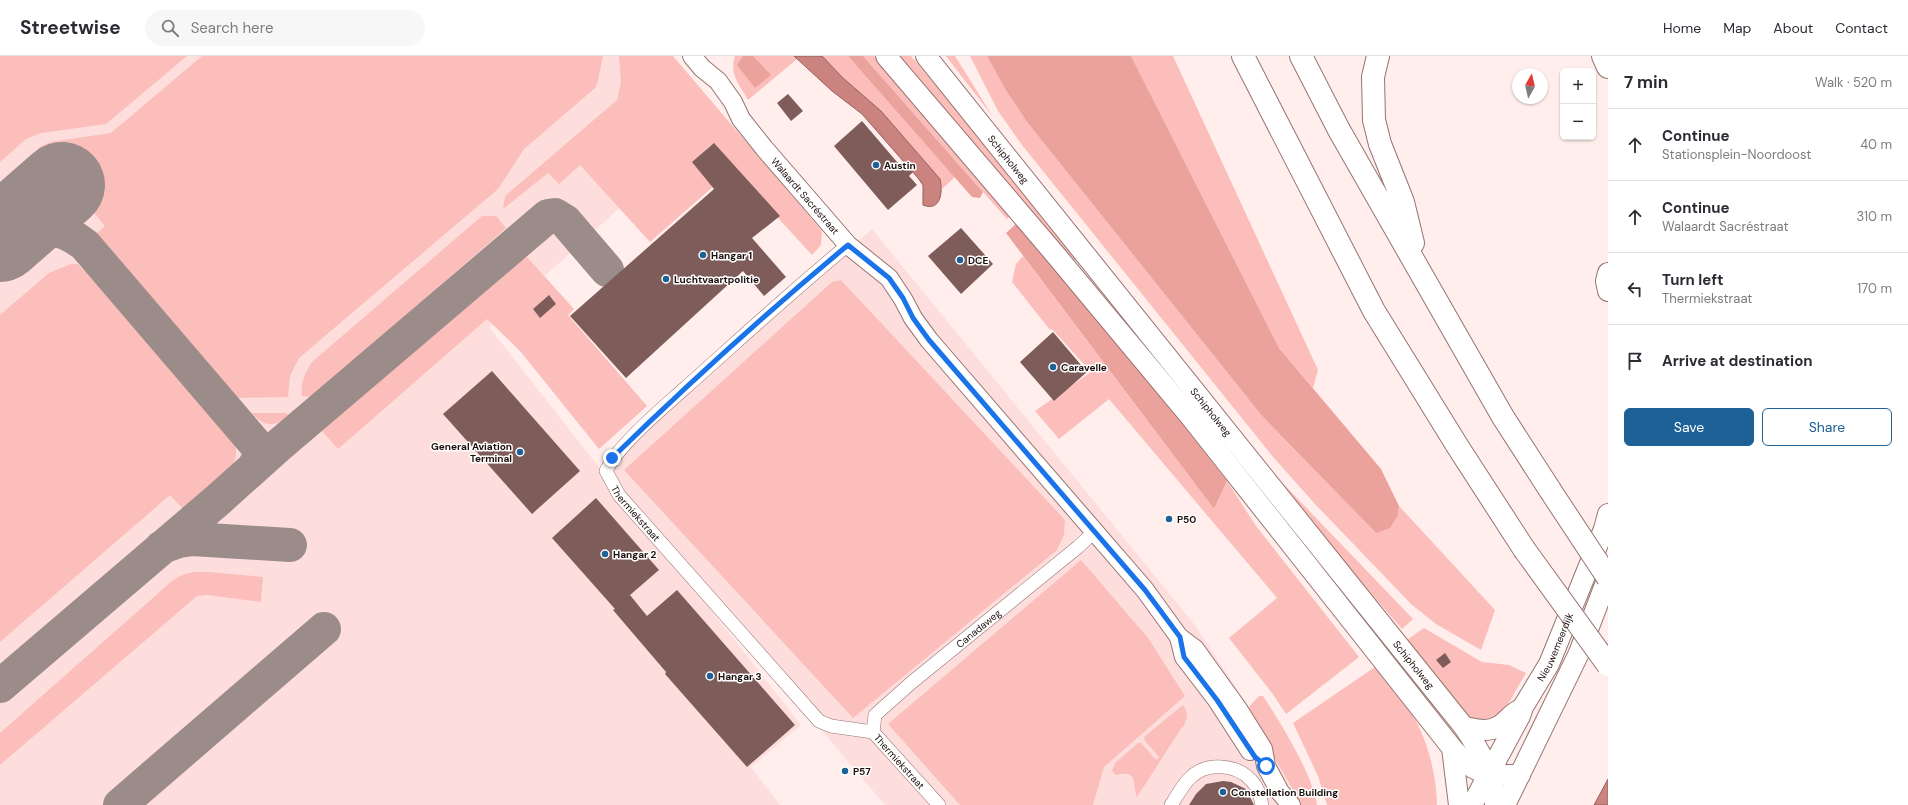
<!DOCTYPE html>
<meta charset="utf-8">
<style>
body{margin:0;font-family:"DM Sans",sans-serif;background:#f7f7f7;color:#2b2b33}
.controls{position:absolute;right:12px;top:12px;display:grid;overflow:hidden;border-radius:6px;box-shadow:0 1px 3px #0004}
.controls button{width:36px;height:36px;display:grid;place-items:center;padding:0;border:0;border-bottom:1px solid #e1e1e2;background:#fff;color:#2b2b33;font:20px sans-serif}
.compass{position:absolute;left:1512px;top:12px;width:36px;height:36px;border-radius:50%;background:#fff;box-shadow:0 1px 3px #0004;rotate:8deg}
.stop{position:absolute;width:12px;height:12px;margin:-9px;border:3px solid #1a73e8;border-radius:50%;background:#fff}
.stop.end{background:#1a73e8;border-color:#fff;box-shadow:0 1px 4px #0008}
.list{margin:0;padding:0;list-style:none}
h2{display:flex;justify-content:space-between;align-items:center;height:52px;margin:0;padding:0 16px;font-size:17px}
h2 small{font-size:13px;font-weight:400;color:#7c7c81}
.list li{display:grid;grid-template-columns:26px 1fr auto;gap:12px;align-items:center;box-sizing:border-box;height:72px;padding:0 16px;border-top:1px solid #e1e1e2}
.list b{display:block;font-size:15px;white-space:nowrap}
.list p{margin:0;font-size:13px;white-space:nowrap;color:#7c7c81}
.list em{font-size:13px;font-style:normal;color:#7c7c81}
.actions{display:flex;gap:8px;padding:12px 16px}
.actions a{flex:1;padding:9px 0;border:1px solid #1e6196;border-radius:6px;text-align:center;font-size:14px;color:#1e6196}
.actions .main{background:#1e6196;color:#fff}
.icon{flex:none;width:22px;height:22px;fill:none;stroke:currentColor;stroke-width:2;stroke-linecap:round;stroke-linejoin:round}
.map{position:relative;flex:none;width:1608px;height:749px;overflow:hidden}
header{display:flex;align-items:center;gap:24px;box-sizing:border-box;height:56px;padding:0 20px;background:#fff;border-bottom:1px solid #e1e1e2}
header strong{font-size:19px}
nav{display:flex;gap:22px;margin-inline-start:auto;font-size:14px}
.search{width:280px;height:36px;background:#f7f7f7;display:flex;align-items:center;gap:10px;box-sizing:border-box;padding:0 14px;border-radius:22px;color:#7c7c81;font-size:15px}
main{display:flex}
aside{flex:1;background:#fff}
.map>svg:first-child{display:block}
</style>
<header>
<strong>Streetwise</strong>
<div class="search"><svg class="icon" aria-label="search" viewBox="0 0 24 24"><circle cx="10" cy="10" r="6"/><path d="M15 15l6 6"/></svg>Search here</div>
<nav><a>Home</a><a>Map</a><a>About</a><a>Contact</a></nav>
</header>
<main>
<div class="map">
<svg width="1608" height="749" viewBox="0 0 1608 749">
<rect width="100%" height="100%" fill="#ffeeec"/>
<path fill="#fddedc" d="M0,0H631L695,83L489,271L601,414L872,173L1194,568L1309,742L1310,749H885L609,424L801,669L751,711L780,749H0Z"/>
<path fill="#fbbeba" d="M0,0H187L106,68L41,77L26,83L0,106Z
M202,0H603L598,24L595,32L524,93L498,133L299,302L290,320L288,341L236,342L97,177L105,170L38,92L50,86L111,77Z
M619,0H673L822,175L821,189L812,199L711,89L694,105L715,129L650,186L580,109L559,128L548,117L503,153L505,140L617,44L621,26Z
M735,0H794L797,3L748,44C739,28 729,19 735,0Z
M822,0H848L955,121L942,133L940,123L881,55L843,22Z
M863,0H874L1012,158L1007,163Z
M894,0H911L1078,202L1072,207Z
M946,0H955L993,61Z
M970,0H987L1005,33L1027,66L1262,360L1376,477L1398,459L1399,450L1495,554L1481,594L1436,568L1411,548L1315,448L1274,402L1022,89L998,55Z
M1131,0H1173L1318,314L1313,332L1279,292Z
M482,160H496L506,172L314,339L308,341L302,340C300,327 305,317 312,306Z
M1023,200L1214,453L1227,425L1256,470L1359,601L1286,658L1272,637L1229,582L1277,542L1109,343L1059,383L1035,355L1091,316L1052,273L1050,274L1012,226L1016,208Z
M527,201L574,253L568,259L647,350L599,393L520,295L487,263L338,393L321,374L522,202Z
M71,208H77L86,216L230,379C237,390 239,400 231,411L183,453L170,439L0,586V259L49,217Z
M841,224L1065,464L1064,479L1057,494L853,662L624,414L832,226Z
M251,357H285L290,359C274,371 266,372 251,357Z
M1270,414L1413,563L1402,573L1347,510Z
M1081,504L1148,582L1185,640L1104,711L1093,749H960L888,668Z
M194,516H209L263,521L261,546L207,539L197,540L0,709V677L172,525L182,519Z
M1424,572L1482,606L1509,609L1526,617L1500,662L1483,667L1468,663L1404,586Z
M1375,611C1384,622 1394,633 1403,644C1425,674 1436,712 1437,749H1327L1318,720L1293,667Z
M1259,640H1263C1280,666 1313,719 1317,749H1300L1294,735L1246,654Z
M1183,649C1189,657 1187,663 1183,671H1182L1137,741C1132,728 1139,713 1116,719L1112,715L1115,707L1138,687H1141L1156,704L1159,701L1145,685L1144,681Z"/>
<path fill="#eba29d" d="M743,0H753L771,19L755,32L737,9Z
M848,0H863L983,136L980,142L972,141Z
M987,0H1131L1279,292L1381,413L1399,450L1398,459L1390,472L1376,477L1262,360L1027,66L1005,33Z
M1018,166L1086,244L1227,425L1214,453L1006,177Z"/>
<path fill="#ca837f" stroke="#96605d" d="M794,0H822L843,22L881,55L940,123C943,136 941,156 923,149V129L918,122L862,58L832,35Z
M1608,723V749H1594Z"/>
<g fill="none" stroke-linecap="round" stroke-linejoin="round">
<path stroke="#9b8c8a" stroke-width="34" d="M7,177C39,171 57,167 85,189L258,391L259,402L254,411
M162,491L179,485L192,483L290,489
M0,630L219,443L278,390L548,160L555,159L565,165L607,214
M120,749L324,573"/>
<path stroke="#9b8c8a" stroke-width="86" d="M0,183L62,129"/>
</g>
<path fill="#7e5c59" d="M788,38L803,55L791,65L777,47Z
M862,65L897,106L913,116L909,120L917,129L888,154L834,90Z
M714,87L780,160L752,182L786,221L764,240L743,215L626,322L570,260L714,133L692,106Z
M961,172L993,208L961,238L928,200Z
M549,239L556,248L540,262L533,253Z
M1053,276L1087,316L1054,345L1020,306Z
M492,315L580,415L532,458L443,358Z
M596,442L659,514L630,539L647,560L677,534L795,669L747,711L665,618L666,616L613,554L615,553L552,482Z
M1445,597L1451,606L1443,612L1436,604Z
M1223,725L1231,726L1246,733L1254,749H1189L1196,738L1206,728Z"/>
<g fill="none" stroke-linecap="round" stroke-linejoin="round">
<defs>
<g id="street">
<path id="s1" d="M848,189C792,235 739,284 685,332C663,352 618,389 606,415L619,439L819,665L831,670L873,676L939,749"/>
<path id="s2" d="M873,676L875,659L911,627L1078,491L1094,476"/>
<path d="M1171,749C1177,740 1183,728 1191,721C1207,706 1236,708 1251,724C1258,731 1260,740 1262,749"/>
</g>
<g id="secondary">
<path id="s3" d="M692,0L702,12L718,25L733,46L741,63L764,92L848,189L889,222L903,243L913,262L929,284L1145,534L1179,581L1195,593L1238,653L1263,693L1266,710L1280,736L1291,749"/>
<path d="M1179,581L1184,601L1217,644L1250,695"/>
</g>
<g id="primary">
<path d="M886,0L1054,197L1189,359L1452,692C1458,698 1465,707 1473,712C1486,720 1505,719 1520,719"/>
<path id="s4" d="M926,0L1464,671C1480,695 1495,719 1495,749"/>
<path d="M1608,217L1606,225L1608,235"/>
<path d="M1464,671C1475,673 1488,677 1499,670C1506,666 1511,658 1519,654"/>
<path d="M1452,692L1459,749"/>
<path id="s5" d="M1472,749L1520,660L1523,651L1549,608L1604,473L1608,458"/>
<path d="M1505,749L1579,597L1608,521"/>
</g>
<path id="highway" d="M1243,0L1374,255L1458,391L1524,493
M1301,0L1339,74L1503,361L1550,434
M1378,0L1373,21L1374,64L1380,88L1403,146L1413,187
M1603,0L1608,11"/>
</defs>
<use href="#street" stroke="#977370" stroke-width="14"/>
<use href="#secondary" stroke="#977370" stroke-width="20"/>
<use href="#primary" stroke="#977370" stroke-width="22"/>
<use href="#highway" stroke="#977370" stroke-width="24"/>
<use href="#street" stroke="#fff" stroke-width="13"/>
<use href="#secondary" stroke="#fff" stroke-width="18"/>
<use href="#primary" stroke="#fff" stroke-width="20"/>
<use href="#highway" stroke="#fff" stroke-width="22"/>
<defs>
<path id="highway-bridge" d="M1550,434L1608,522
M1524,493L1608,609"/>
</defs>
<use href="#highway-bridge" stroke="#977370" stroke-width="24" stroke-linecap="butt"/>
<use href="#highway-bridge" stroke="#fff" stroke-width="22"/>
</g>
<g fill="none" stroke-linecap="round" stroke-linejoin="round">
<path stroke="#1a73e8" stroke-width="5" d="M612,402C688,328 766,257 848,189L889,222L903,242L913,262L929,284L1145,534L1180,581L1184,601L1217,644L1255,701L1266,710"/>
</g>
<g fill="#1e6196" stroke="#fff" stroke-width="1.5">
<circle cx="876" cy="109" r="4"/>
<circle cx="703" cy="199" r="4"/>
<circle cx="960" cy="204" r="4"/>
<circle cx="666" cy="223" r="4"/>
<circle cx="1053" cy="311" r="4"/>
<circle cx="520" cy="396" r="4"/>
<circle cx="1169" cy="463" r="4"/>
<circle cx="605" cy="498" r="4"/>
<circle cx="710" cy="620" r="4"/>
<circle cx="845" cy="715" r="4"/>
<circle cx="1223" cy="736" r="4"/>
</g>
<g text-anchor="middle" stroke-width="3" stroke-linejoin="round" paint-order="stroke">
<g font-size="10" fill="#1d0f0e" stroke="#fff">
<text dy="4" stroke="none"><textPath href="#s4" startOffset="132">Schipholweg</textPath></text>
<text dy="4" stroke="none"><textPath href="#s3" startOffset="181">Walaardt Sacréstraat</textPath></text>
<text dy="4" stroke="none"><textPath href="#s4" startOffset="456">Schipholweg</textPath></text>
<text dy="4" stroke="none"><textPath href="#s1" startOffset="384">Thermiekstraat</textPath></text>
<text dy="4" stroke="none"><textPath href="#s2" startOffset="152">Canadaweg</textPath></text>
<text dy="4" stroke="none"><textPath href="#s5" startOffset="179">Nieuwemeerdijk</textPath></text>
<text dy="4" stroke="none"><textPath href="#s4" startOffset="780">Schipholweg</textPath></text>
<text dy="4" stroke="none"><textPath href="#s1" startOffset="756">Thermiekstraat</textPath></text>
</g>
<g font-size="10" font-weight="bold" fill="#1d0f0e" stroke="#fff" text-anchor="start">
<text x="884" y="113">Austin</text>
<text x="711" y="203">Hangar 1</text>
<text x="968" y="208">DCE</text>
<text x="674" y="227">Luchtvaartpolitie</text>
<text x="1061" y="315">Caravelle</text>
<text x="512" y="394" text-anchor="end">General Aviation<tspan x="512" dy="12">Terminal</tspan></text>
<text x="1177" y="467">P50</text>
<text x="613" y="502">Hangar 2</text>
<text x="718" y="624">Hangar 3</text>
<text x="853" y="719">P57</text>
<text x="1231" y="740">Constellation Building</text>
</g>
</g>
</svg>
<div class="controls">
<button>+</button>
<button>−</button>
</div>
<svg class="compass" viewBox="-18 -18 36 36"><path d="M0-13l5 13h-10z" fill="#e53935"/><path d="M0 13l5-13h-10z" fill="#7c7c81"/></svg>
<div class="stop" style="left:1266px;top:710px"></div>
<div class="stop end" style="left:612px;top:402px"></div>
</div>
<aside>
<h2>7 min<small>Walk · 520 m</small></h2>
<ul class="list">
<li><svg class="icon" aria-label="ahead" viewBox="0 0 24 24"><path d="M12 20V5M6 11l6-6 6 6"/></svg><div><b>Continue</b><p>Stationsplein-Noordoost</p></div><em>40 m</em></li>
<li><svg class="icon" aria-label="ahead" viewBox="0 0 24 24"><path d="M12 20V5M6 11l6-6 6 6"/></svg><div><b>Continue</b><p>Walaardt Sacréstraat</p></div><em>310 m</em></li>
<li><svg class="icon" aria-label="left" viewBox="0 0 24 24"><path d="M17 20v-9H6M10 6l-5 5 5 5"/></svg><div><b>Turn left</b><p>Thermiekstraat</p></div><em>170 m</em></li>
<li><svg class="icon" aria-label="arrive" viewBox="0 0 24 24"><path d="M6 21V4h12l-3 4 3 4H6"/></svg><div><b>Arrive at destination</b></div></li>
</ul>
<div class="actions"><a class="main">Save</a><a>Share</a></div>
</aside>
</main>
